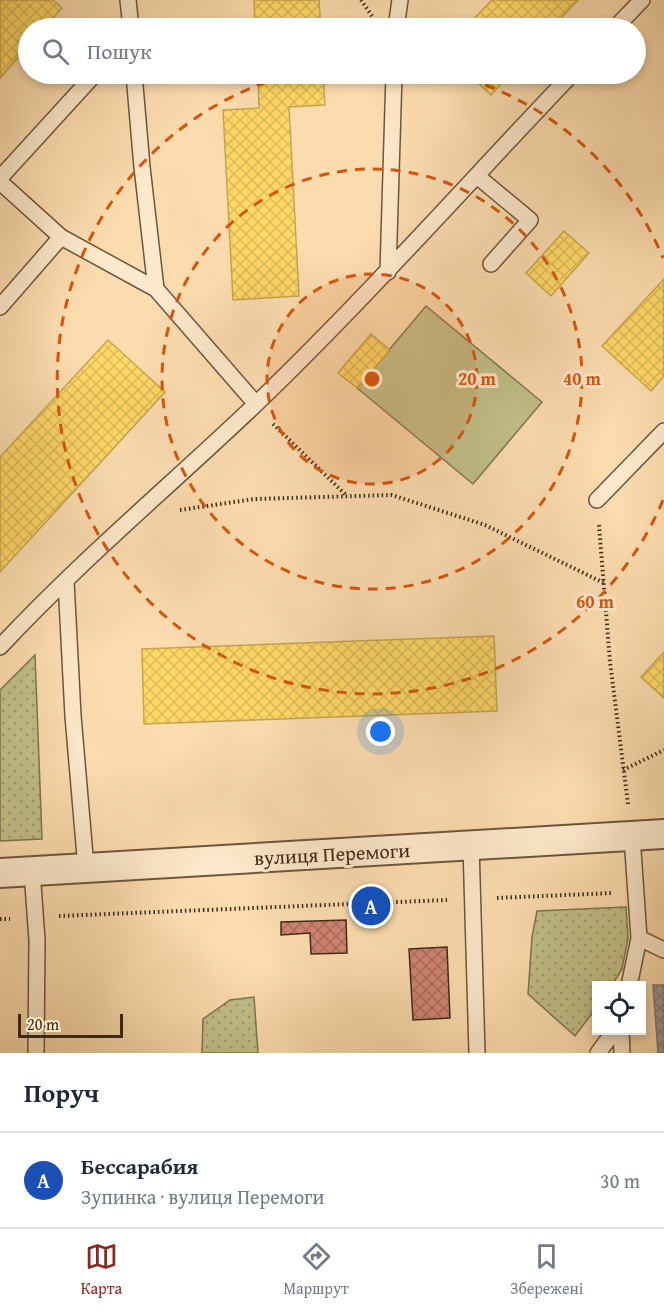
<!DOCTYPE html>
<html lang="uk">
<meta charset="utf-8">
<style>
body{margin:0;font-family:"Gentium Book Plus",serif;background:#f2f2f3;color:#1f2937}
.controls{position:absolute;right:18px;bottom:18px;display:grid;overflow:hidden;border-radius:0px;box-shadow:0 3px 9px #0003}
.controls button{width:54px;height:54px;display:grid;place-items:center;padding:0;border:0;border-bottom:2px solid #e0e1e3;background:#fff;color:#1f2937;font:30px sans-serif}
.scale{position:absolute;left:18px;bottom:15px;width:105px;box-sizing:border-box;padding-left:6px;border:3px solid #3e2917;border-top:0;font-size:16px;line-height:21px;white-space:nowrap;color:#3e2917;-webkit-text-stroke:4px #fce8ca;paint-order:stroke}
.you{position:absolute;left:381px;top:732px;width:21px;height:21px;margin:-15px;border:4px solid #fff;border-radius:50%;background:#1a73e8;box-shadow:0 0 0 9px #1a73e833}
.badge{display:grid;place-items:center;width:39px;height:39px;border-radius:50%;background:#8f2418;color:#fff;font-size:20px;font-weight:700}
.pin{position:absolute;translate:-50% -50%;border:3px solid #fff;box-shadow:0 2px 6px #0006}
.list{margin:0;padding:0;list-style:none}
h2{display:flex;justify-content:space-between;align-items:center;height:78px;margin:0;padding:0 24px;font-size:26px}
h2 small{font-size:20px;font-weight:400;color:#747a83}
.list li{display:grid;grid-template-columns:39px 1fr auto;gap:18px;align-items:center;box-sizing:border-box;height:96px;padding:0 24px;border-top:2px solid #e0e1e3}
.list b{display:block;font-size:22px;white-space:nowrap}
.list p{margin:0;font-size:20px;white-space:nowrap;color:#747a83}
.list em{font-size:20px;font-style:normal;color:#747a83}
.icon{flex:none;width:33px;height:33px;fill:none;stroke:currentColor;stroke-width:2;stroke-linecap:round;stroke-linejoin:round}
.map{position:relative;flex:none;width:664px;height:1053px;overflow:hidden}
.search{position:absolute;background:#fff;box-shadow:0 3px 9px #0003;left:18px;right:18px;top:18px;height:66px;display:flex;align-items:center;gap:15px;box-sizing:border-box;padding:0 21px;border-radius:33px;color:#747a83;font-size:22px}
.sheet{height:174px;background:#fff}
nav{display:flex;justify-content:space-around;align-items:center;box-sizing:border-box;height:84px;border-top:2px solid #e0e1e3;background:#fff;font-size:16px;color:#747a83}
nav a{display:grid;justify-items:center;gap:3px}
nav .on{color:#8f2418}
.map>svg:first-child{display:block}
</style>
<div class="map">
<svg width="664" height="1053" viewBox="0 0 664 1053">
<defs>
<pattern id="grass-dots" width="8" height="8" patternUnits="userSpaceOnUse" patternTransform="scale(1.5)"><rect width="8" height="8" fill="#c1bf88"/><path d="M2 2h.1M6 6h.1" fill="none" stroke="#9e9b6e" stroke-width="1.8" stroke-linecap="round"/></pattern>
<pattern id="homes-cross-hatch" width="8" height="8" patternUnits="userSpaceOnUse" patternTransform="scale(1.5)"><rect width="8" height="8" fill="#ffd966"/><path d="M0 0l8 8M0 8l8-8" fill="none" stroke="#dcba58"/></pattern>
<pattern id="industry-cross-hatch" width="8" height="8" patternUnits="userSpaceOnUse" patternTransform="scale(1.5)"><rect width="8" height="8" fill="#999"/><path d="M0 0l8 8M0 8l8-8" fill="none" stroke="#7e7d7c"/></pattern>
<pattern id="building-cross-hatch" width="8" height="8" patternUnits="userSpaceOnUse" patternTransform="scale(1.5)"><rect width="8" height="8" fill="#d18471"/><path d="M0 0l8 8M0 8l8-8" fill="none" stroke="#ab6c5c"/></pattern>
</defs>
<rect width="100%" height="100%" fill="#fbdcae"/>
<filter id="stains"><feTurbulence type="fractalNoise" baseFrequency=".00333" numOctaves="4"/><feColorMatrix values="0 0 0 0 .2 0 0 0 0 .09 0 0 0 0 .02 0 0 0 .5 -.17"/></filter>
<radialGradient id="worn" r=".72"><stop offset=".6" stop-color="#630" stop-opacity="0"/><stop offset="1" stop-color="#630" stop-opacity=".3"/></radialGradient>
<path fill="url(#grass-dots)" stroke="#807450" stroke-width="1.5" d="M35,655L42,839L0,841V690Z
M626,907L628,938L622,969L612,985L596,986V1008L575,1036L528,994L532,937L537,911Z
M254,997L258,1053H202L203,1019L230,1000Z"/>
<path fill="#c1bf88" stroke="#807450" stroke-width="1.5" d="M426,306L542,402L473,484L357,388Z"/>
<path fill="url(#homes-cross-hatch)" stroke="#c5a44e" stroke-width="1.5" d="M0,0H53L62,8L44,28H28V46L0,78Z
M254,0H319L321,28H255Z
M492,0H578L552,28H465Z
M258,74H323L325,105L289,107L299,296L233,300L223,110L259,108Z
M468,74H510L491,95Z
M564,231L589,253L551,296L526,273Z
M664,279V376L651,391L602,346Z
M371,334L390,350L357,388L338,373Z
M108,340L165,392L0,572V457Z
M494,636L497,711L144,724L142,649Z
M664,652V698L641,677Z"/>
<path fill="url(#industry-cross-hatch)" stroke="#7e7772" stroke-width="1.5" d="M653,985H664V1053H658Z"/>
<path fill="url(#building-cross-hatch)" stroke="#3e2917" stroke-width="1.5" d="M346,920L347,953L311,954L310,933L281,935V922Z
M447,947L450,1018L413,1020L409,949Z"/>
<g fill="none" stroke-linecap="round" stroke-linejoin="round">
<defs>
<path id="service" d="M128,0L131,28
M396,28L400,0
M615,28L642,0
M134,74L142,167L156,289L256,404
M477,176L530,220L491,264
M0,178L95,74
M0,182L61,237L156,289
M388,272L394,74
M0,307L61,237
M597,500L664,431
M66,581L73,716L86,868
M0,647C80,561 171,485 256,404C366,298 467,184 572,74
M471,845L477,1053
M32,871L37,940L36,1053
M639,938L664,950
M629,986L639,938L632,836
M621,1030L622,1053
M598,1053L615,1030"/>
<path id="minor" d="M0,873L664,834"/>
</defs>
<use href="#service" stroke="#6d563d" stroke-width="18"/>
<use href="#minor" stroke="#6d563d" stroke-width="32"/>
<path stroke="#3e2917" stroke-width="4" stroke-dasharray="1.5 3" stroke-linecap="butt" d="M361,0L372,16
M273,424L347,496
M180,510L254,499L392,495L485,525L604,583
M599,525L610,662L628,804
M623,770L664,750
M497,898L612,893
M59,916L447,900
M0,919H10"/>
<use href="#service" stroke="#fce8ca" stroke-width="15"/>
<use href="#minor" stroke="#fce8ca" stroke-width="28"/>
</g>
<circle cx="372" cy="379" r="105" fill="#d7540d" fill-opacity=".12"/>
<g fill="none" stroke="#d7540d" stroke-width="3" stroke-dasharray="10 8">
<circle cx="372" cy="379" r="105"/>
<circle cx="372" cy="379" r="210"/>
<path d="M663 500A315 315 0 1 1 293 74M451 74A315 315 0 0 1 663 258"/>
</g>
<g text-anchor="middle" stroke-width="6" stroke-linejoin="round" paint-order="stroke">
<g font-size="20" fill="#3e2917" stroke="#fce8ca">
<text transform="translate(332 854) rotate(-3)" y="7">вулиця Перемоги</text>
</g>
</g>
<circle cx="372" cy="379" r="9" fill="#d7540d" stroke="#fce8ca" stroke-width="3"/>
<g font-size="18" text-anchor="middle" font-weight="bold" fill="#d7540d" stroke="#fce8ca" stroke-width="6" stroke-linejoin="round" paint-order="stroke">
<text x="477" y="385">20 m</text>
<text x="582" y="385">40 m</text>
<text x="595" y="608">60 m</text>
</g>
<rect width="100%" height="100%" filter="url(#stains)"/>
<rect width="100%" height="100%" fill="url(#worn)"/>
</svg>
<div class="controls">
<button><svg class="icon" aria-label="locate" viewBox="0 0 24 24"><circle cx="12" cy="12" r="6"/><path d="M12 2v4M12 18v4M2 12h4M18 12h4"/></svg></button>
</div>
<div class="scale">20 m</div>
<div class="you"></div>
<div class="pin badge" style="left:371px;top:906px;background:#1a4fb4">A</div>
<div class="search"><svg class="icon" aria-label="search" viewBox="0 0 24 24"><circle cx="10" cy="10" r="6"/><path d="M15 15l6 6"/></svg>Пошук</div>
</div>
<section class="sheet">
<h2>Поруч<small></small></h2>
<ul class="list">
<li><span class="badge" style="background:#1a4fb4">A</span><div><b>Бессарабия</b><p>Зупинка · вулиця Перемоги</p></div><em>30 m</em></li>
</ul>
</section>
<nav>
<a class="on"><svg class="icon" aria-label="map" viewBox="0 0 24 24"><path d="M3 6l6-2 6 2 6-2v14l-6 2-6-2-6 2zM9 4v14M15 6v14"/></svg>Карта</a>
<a><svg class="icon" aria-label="directions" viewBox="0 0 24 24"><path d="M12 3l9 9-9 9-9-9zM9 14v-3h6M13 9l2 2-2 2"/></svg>Маршрут</a>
<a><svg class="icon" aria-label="saved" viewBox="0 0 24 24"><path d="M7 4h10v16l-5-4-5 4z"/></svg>Збережені</a>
</nav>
